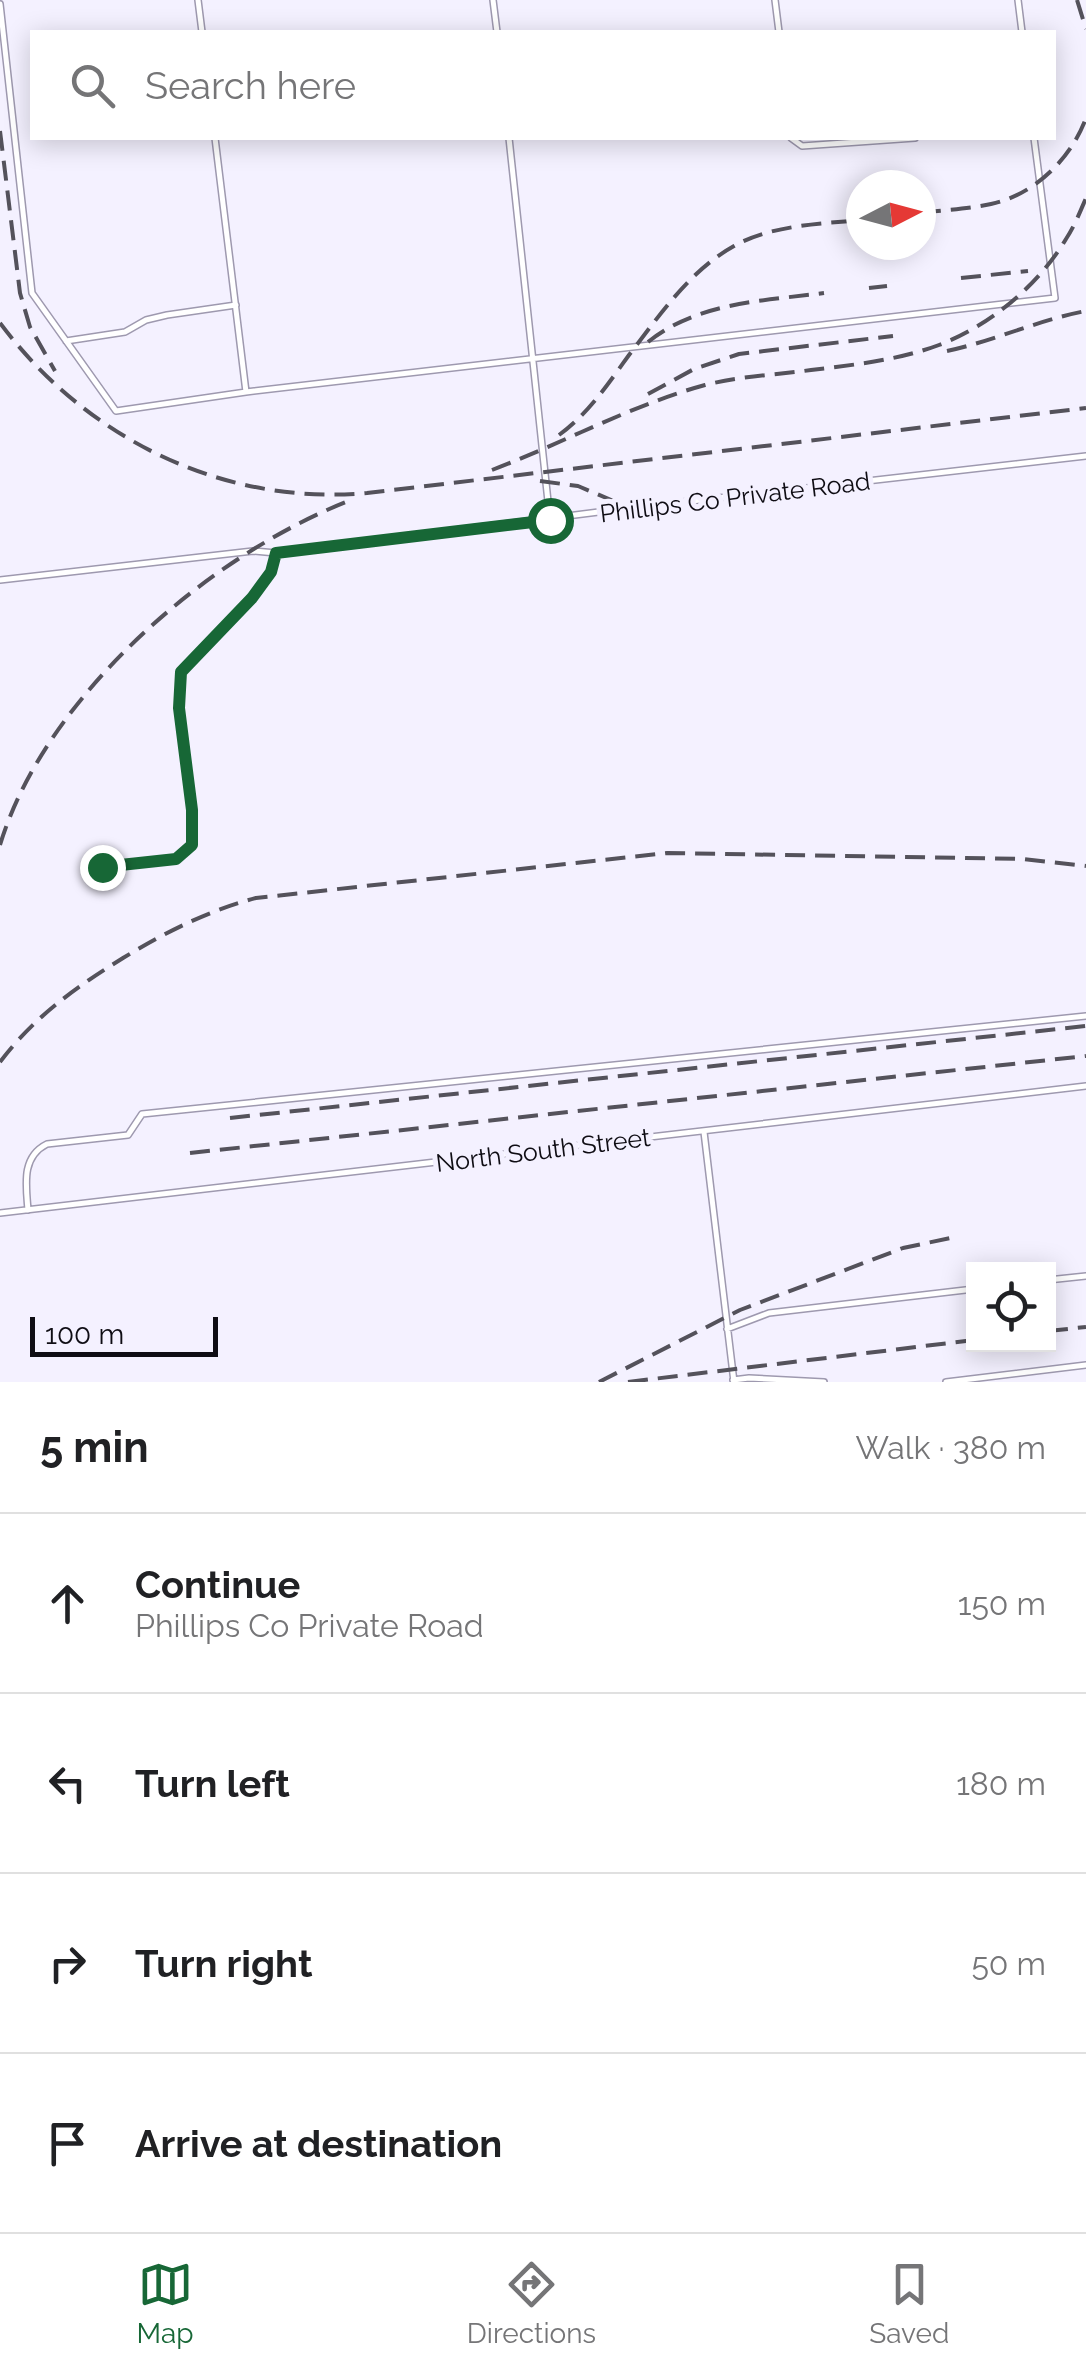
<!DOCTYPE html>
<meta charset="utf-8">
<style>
body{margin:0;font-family:Raleway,sans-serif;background:#f2f2f2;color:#202124}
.controls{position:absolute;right:30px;bottom:30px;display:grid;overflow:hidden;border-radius:0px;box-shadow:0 5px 25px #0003}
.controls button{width:90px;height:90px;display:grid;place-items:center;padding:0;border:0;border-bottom:2px solid #e0e0e0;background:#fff;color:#202124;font:50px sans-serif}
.compass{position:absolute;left:846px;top:170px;width:90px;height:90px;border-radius:50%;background:#fff;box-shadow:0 5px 25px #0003;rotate:84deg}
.scale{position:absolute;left:30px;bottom:25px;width:188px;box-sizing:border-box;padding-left:10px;border:5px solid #0f0d14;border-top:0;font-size:28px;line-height:35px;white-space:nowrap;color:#0f0d14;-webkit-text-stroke:8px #f4f1ff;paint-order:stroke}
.stop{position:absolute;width:30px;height:30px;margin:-22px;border:8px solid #176736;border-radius:50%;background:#fff}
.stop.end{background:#176736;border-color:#fff;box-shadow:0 2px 10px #0008}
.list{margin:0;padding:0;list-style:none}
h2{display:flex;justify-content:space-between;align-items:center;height:130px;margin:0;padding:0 40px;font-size:42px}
h2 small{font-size:32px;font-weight:400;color:#757577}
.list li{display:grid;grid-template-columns:65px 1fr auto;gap:30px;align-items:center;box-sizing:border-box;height:180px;padding:0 40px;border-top:2px solid #e0e0e0}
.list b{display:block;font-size:38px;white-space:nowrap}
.list p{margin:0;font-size:32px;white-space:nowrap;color:#757577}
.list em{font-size:32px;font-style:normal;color:#757577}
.icon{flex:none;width:55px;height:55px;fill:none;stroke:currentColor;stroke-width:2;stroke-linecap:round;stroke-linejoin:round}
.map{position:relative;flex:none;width:1086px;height:1382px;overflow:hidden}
.search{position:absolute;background:#fff;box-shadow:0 5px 25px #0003;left:30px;right:30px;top:30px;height:110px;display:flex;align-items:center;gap:25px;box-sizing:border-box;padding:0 35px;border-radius:0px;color:#757577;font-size:38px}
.sheet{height:850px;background:#fff}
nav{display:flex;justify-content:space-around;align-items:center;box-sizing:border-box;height:140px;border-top:2px solid #e0e0e0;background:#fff;font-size:28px;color:#757577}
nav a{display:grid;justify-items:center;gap:5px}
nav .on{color:#176736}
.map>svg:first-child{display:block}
</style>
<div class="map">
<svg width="1086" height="1382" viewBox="0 0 1086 1382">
<rect width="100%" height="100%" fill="#f4f1ff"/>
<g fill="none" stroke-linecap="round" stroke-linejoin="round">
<defs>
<path id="service" d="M198,0L202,32
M493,0L497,32
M775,0L779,32
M1018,0L1022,32
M0,4L32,293L116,411L246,392L215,138
M509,138L550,520
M791,138L802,146L915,138
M66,341L125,332L146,320L167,315L236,305
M246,392L1055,298L1034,138
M0,580L253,551L276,553L630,508L1086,456
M102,867L177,859L192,845V810L179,707L181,673L252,598L271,572L276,553
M704,1132L734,1382
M28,1210C26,1185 21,1157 47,1144L128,1135L142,1114L1086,1016
M0,1213L1086,1086
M1048,1280L1086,1276
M727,1329L769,1313L974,1289
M733,1380L749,1378L824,1382
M946,1382L1086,1365"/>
</defs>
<use href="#service" stroke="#9e99af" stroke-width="8"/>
<use href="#service" stroke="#fff" stroke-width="5"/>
<path stroke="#54525b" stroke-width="4" stroke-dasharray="20 10" stroke-linecap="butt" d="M1077,0L1086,29
M0,131L20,293L30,327L55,371
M921,213C944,210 968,209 991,204C1034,195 1071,159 1086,118
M961,278L1028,271
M869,288L887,286
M0,323C86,438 222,506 367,493L1086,408
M648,342C698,302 763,301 824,293
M947,351C994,341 1038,320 1086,311
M648,394L694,369L739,354L893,336
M559,435C588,414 608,384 629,355C660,315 689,271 734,246C771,225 820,224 861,220
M492,470C563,443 632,405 705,385C740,376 776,375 811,370C853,365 899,360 939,345C989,326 1038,286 1066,239C1074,227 1080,212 1086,198
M540,481L578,486L630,508
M0,845C45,696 209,555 351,500
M0,1062C34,1017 76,987 123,958C166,932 207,911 256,898L667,853L1023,859L1086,866
M230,1118L1086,1026
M190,1153L1086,1056
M1048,1331L1086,1327
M599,1382L740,1310L903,1248L955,1237
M628,1382L974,1340"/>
</g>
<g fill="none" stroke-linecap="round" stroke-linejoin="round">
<path stroke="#176736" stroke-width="12" d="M102,867L176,859L192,845V810L179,708L181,672L252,598L271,572L276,553L550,520"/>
</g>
<g text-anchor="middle" stroke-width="10" stroke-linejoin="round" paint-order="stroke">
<g font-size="25" fill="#0f0d14" stroke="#f4f1ff">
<text transform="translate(735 497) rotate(-7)" y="9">Phillips Co Private Road</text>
<text transform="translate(543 1150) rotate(-7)" y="9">North South Street</text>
</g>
</g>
</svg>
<div class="controls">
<button><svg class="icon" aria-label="locate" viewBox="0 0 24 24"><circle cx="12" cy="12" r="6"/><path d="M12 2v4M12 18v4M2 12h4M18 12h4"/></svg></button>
</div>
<svg class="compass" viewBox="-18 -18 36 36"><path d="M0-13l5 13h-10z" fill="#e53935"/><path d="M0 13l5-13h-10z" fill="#757577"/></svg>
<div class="scale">100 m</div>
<div class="stop" style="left:550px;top:520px"></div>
<div class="stop end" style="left:102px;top:867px"></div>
<div class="search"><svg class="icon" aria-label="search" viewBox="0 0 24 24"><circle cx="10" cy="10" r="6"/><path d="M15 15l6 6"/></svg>Search here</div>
</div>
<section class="sheet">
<h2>5 min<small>Walk · 380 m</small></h2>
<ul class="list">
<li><svg class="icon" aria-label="ahead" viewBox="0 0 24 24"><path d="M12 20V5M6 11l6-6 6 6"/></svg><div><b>Continue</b><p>Phillips Co Private Road</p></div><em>150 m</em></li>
<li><svg class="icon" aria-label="left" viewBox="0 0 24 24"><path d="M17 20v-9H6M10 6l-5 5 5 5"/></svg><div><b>Turn left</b></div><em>180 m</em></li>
<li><svg class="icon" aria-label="right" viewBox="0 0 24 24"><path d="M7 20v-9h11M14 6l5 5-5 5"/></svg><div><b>Turn right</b></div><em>50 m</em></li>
<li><svg class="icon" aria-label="arrive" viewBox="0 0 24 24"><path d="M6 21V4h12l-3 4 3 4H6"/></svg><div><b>Arrive at destination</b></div></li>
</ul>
</section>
<nav>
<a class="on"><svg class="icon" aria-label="map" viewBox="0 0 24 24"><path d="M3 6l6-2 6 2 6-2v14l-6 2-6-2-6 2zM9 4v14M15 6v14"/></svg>Map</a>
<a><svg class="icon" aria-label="directions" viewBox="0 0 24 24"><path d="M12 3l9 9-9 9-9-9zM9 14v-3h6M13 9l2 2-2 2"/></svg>Directions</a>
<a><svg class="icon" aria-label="saved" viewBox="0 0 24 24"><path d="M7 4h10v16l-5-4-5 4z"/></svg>Saved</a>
</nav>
